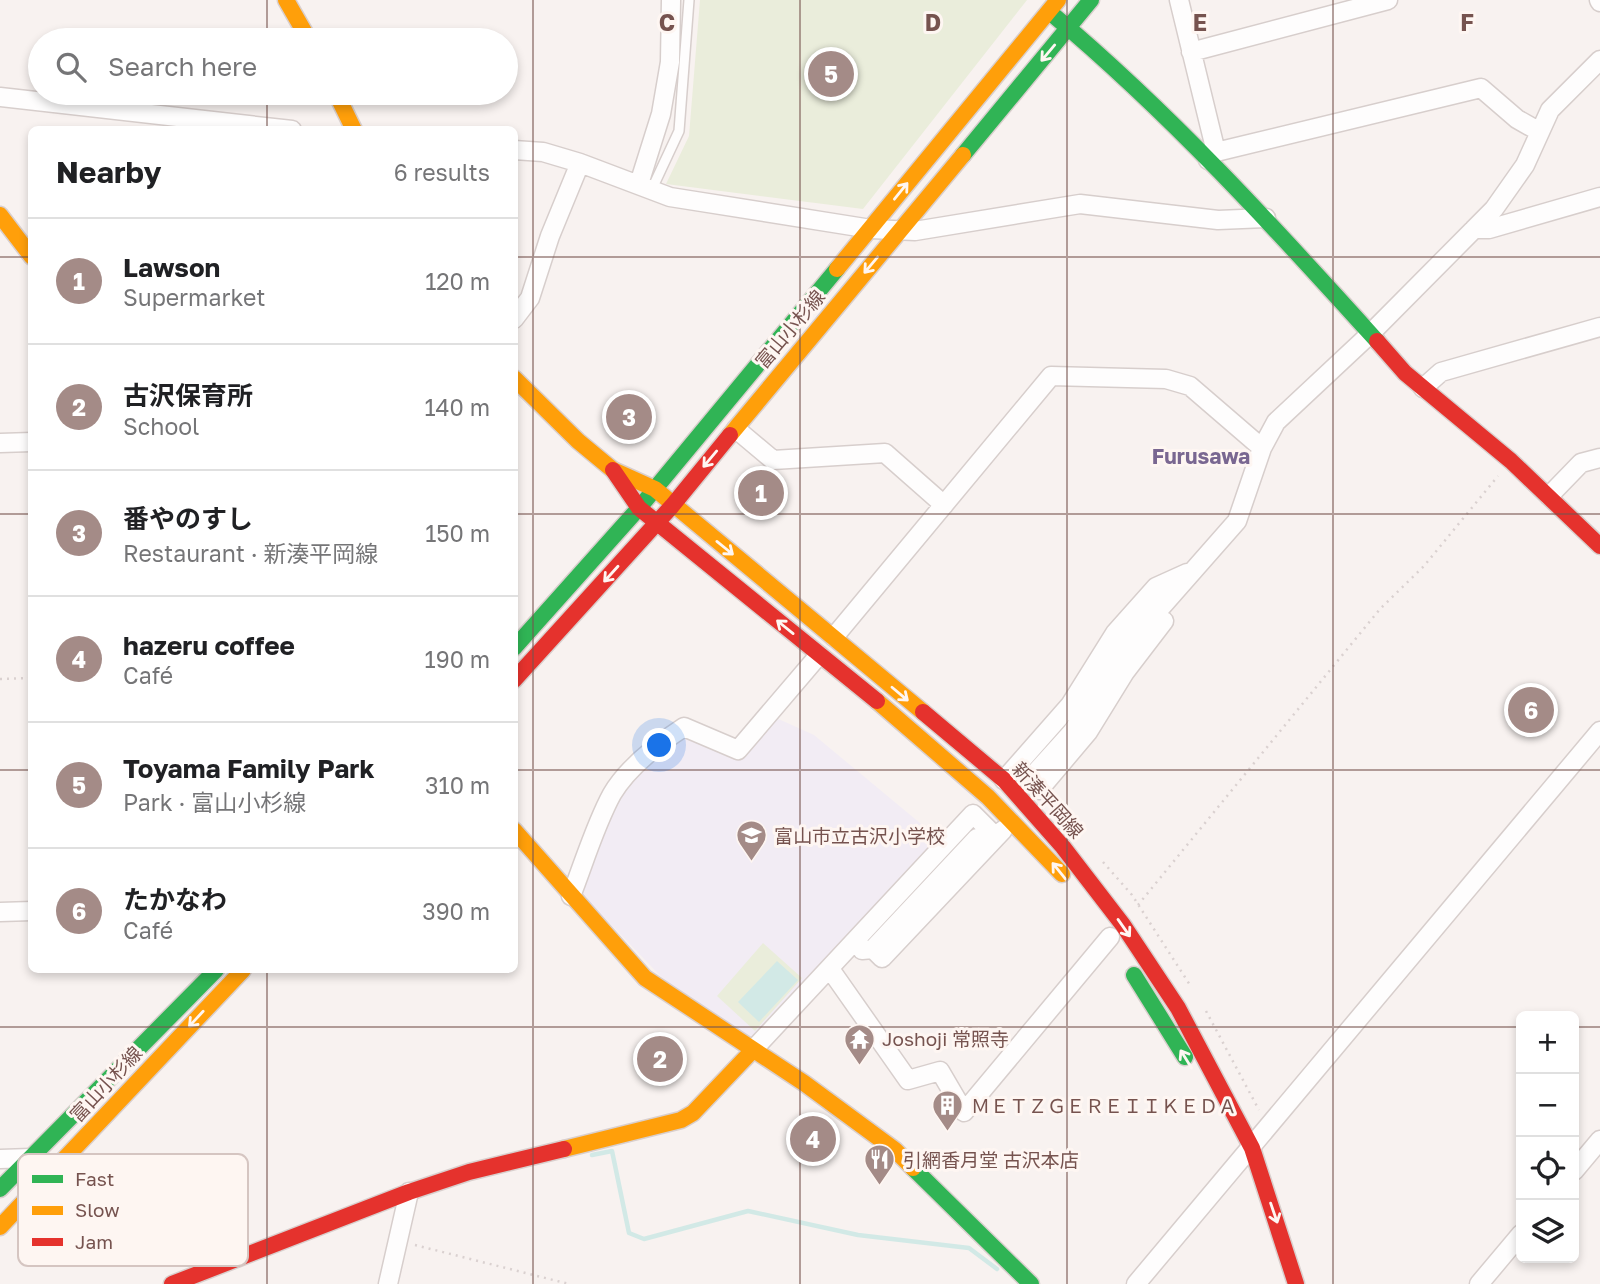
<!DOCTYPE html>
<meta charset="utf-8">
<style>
body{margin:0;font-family:"Golos Text","Noto Sans JP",sans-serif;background:#f2f2f2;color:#202124}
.controls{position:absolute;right:21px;bottom:21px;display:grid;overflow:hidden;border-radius:10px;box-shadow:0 4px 10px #0003}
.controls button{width:63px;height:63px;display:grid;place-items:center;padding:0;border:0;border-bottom:2px solid #e0e0e0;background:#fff;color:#202124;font:35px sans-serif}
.you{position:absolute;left:660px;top:746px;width:24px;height:24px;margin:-18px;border:5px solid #fff;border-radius:50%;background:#1a73e8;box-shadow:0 0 0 10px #1a73e833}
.badge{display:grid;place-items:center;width:46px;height:46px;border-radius:50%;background:#a48b87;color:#fff;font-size:23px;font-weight:700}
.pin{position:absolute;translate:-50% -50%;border:4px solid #fff;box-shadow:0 2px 7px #0006}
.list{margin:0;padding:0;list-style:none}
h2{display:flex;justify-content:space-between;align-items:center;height:91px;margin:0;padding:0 28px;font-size:30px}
h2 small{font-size:23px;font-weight:400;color:#757577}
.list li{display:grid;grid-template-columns:46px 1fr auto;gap:21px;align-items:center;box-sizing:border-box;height:126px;padding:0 28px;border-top:2px solid #e0e0e0}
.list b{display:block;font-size:26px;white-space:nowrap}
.list p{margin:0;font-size:23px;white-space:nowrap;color:#757577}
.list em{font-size:23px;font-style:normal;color:#757577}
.icon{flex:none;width:38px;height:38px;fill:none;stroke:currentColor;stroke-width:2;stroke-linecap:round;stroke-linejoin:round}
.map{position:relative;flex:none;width:1600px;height:1284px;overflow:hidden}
.search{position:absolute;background:#fff;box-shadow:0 4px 10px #0003;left:28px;top:28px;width:490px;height:77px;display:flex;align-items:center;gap:18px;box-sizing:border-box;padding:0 24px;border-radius:38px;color:#757577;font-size:26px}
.panel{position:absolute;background:#fff;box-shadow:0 4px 10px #0003;left:28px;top:126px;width:490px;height:847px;border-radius:10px}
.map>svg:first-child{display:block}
</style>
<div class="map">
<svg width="1600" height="1284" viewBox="0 0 1600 1284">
<rect width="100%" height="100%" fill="#f8f2f0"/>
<path fill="#f2ecf4" d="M774,717L814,735L938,838L752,1040L671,987L577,889L621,784L681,733L738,757Z"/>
<path fill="#eaeddb" d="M700,0H1027L863,209L666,184L689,136Z
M763,943L802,978L755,1031L717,996Z"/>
<path fill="#d2e9e6" d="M777,961L798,980L759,1022L738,1002Z"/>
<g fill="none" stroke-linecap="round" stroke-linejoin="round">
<path stroke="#d2e9e6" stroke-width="4.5" d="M592,1155L612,1151L629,1233L644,1239L748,1211L858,1235L969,1248L997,1269"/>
<defs>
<path id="lane" d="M651,191L679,131L689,0"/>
<path id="street" d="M1179,0L1216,152
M1599,0L1600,2
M1191,52L1388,0
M0,97L292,130
M514,150L543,152L580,163L670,197L871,229L915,231L1080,204L1218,220L1266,218
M1208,160L1216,152L1481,88L1517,119L1540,132
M639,184L661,114L670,62L671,0
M1474,229H1489L1600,197
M514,319L530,298L550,236L580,163
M1423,388L1441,372L1600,327
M736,429L773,460L885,453L944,505
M0,443L32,442
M1549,496L1581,463L1600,458
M834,637L1051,376L1166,379L1190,386L1262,448
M1035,773L1072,732L1127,646L1237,521L1262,448L1276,422L1369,335L1494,209L1525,165L1550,110L1600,60
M1004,780L1070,705L1115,633L1156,587L1187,573
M1039,790L1088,732L1125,672L1164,621
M571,896C584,863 595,825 612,794C628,767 658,744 684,727L738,750L819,655
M0,912L32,911
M873,949L882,958L1003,830
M862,950L873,949L977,838
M830,969L908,1080L940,1071L964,1112L1110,937
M753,1050L973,814L996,837
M0,1159L31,1158
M1574,1171L1600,1140
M388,1284L409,1192
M1136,1284L1600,731
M1479,1284L1521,1234"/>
<path id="fast" d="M1052,14C1170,113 1274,227 1377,341
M963,155L1091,0
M514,648L639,508L837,269
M1134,975L1185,1057
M913,1168L1031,1284
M0,1189L216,970"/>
<path id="slow" d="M286,0L309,40
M336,93L354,130
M0,215L32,257
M837,269L1058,0
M514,378L578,441L613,470L655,489L923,712
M730,435L963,155
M877,701L988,797L1062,874
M514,830L645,978L804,1083L895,1150L913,1168
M564,1149L681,1120L693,1113L753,1050
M0,1227L243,970"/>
<path id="jam" d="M1377,341L1405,373L1511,461L1600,546
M613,470L639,508L877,701
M514,680L672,506L730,435
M923,712L1004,780L1063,847L1123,925L1178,1008L1252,1148L1296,1284
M172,1284L409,1192L469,1172L564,1149"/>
</defs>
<use href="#lane" stroke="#d7cecc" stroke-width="12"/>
<use href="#street" stroke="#d7cecc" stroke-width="21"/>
<use href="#fast" stroke="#d9cfcd" stroke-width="19"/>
<use href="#slow" stroke="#d9cfcd" stroke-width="19"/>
<use href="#jam" stroke="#d9cfcd" stroke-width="19"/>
<path stroke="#dad1d0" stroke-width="2.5" stroke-dasharray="2 5" stroke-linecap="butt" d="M0,679L32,678
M1103,862L1132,895L1190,985
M1138,905L1380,609L1424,566L1498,476
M1206,1011L1259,1110
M415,1245L569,1284"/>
<use href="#lane" stroke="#fefdfd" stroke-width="9"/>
<use href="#street" stroke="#fefdfd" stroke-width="18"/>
<use href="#fast" stroke="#30b455" stroke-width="16"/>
<use href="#slow" stroke="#ff9f0a" stroke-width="16"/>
<use href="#jam" stroke="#e5322d" stroke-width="16"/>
</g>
<defs><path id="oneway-shaft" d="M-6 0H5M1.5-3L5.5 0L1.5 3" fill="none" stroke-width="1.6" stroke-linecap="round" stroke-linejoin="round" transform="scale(1.75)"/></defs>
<g stroke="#fef6f2">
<use href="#oneway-shaft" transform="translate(1048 53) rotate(130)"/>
<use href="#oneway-shaft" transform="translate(901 191) rotate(-51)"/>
<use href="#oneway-shaft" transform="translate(871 265) rotate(130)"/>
<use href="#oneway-shaft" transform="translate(710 459) rotate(130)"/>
<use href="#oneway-shaft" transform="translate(725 548) rotate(39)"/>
<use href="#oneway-shaft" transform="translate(611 574) rotate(132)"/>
<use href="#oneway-shaft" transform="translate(785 627) rotate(-141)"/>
<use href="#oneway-shaft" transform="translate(900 694) rotate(40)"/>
<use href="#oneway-shaft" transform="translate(1059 871) rotate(-129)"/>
<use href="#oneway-shaft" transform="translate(1124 928) rotate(55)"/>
<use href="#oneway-shaft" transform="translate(196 1019) rotate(133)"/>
<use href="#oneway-shaft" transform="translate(1186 1059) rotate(-122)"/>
<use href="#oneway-shaft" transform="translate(1274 1213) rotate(71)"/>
</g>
<path fill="none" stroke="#76534f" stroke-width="2" stroke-opacity="0.55" d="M267,0V40M533,0V1284M800,0V1284M1067,0V1284M1333,0V1284M267,93V130M0,257H32M514,257H1600M0,514H32M514,514H1600M0,770H32M514,770H1600M267,970V1284M0,1027H1521M1574,1027H1600"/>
<defs>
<symbol id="school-pin" viewBox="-11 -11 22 30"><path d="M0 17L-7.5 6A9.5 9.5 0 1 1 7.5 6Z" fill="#a48b87" stroke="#fef6f2"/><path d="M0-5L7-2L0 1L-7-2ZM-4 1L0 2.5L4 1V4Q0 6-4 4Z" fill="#fff"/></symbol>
<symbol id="temple-pin" viewBox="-11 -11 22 30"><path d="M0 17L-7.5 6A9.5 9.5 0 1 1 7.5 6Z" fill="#a48b87" stroke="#fef6f2"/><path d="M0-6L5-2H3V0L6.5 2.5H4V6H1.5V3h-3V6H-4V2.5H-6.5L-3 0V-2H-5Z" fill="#fff"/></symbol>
<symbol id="building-pin" viewBox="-11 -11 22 30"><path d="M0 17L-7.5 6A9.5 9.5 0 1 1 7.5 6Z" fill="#a48b87" stroke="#fef6f2"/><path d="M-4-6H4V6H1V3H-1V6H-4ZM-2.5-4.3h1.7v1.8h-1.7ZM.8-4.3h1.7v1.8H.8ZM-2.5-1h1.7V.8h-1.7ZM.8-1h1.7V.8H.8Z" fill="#fff"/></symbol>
<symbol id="restaurant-pin" viewBox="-11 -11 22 30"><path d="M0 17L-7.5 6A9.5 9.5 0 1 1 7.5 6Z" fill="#a48b87" stroke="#fef6f2"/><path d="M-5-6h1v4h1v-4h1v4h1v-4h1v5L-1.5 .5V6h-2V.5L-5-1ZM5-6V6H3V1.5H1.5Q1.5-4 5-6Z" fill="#fff"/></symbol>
</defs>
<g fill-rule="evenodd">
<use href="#school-pin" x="734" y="818" width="35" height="47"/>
<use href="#temple-pin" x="842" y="1022" width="35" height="47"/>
<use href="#building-pin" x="930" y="1088" width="35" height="47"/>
<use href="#restaurant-pin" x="862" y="1142" width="35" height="47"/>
</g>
<g text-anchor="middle" stroke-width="6" stroke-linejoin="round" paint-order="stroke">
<g font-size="19" fill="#76534f" stroke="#fef6f2">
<text transform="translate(790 329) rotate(-50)" y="7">富山小杉線</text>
<text transform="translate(1048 800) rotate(48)" y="7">新湊平岡線</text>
<text transform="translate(106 1084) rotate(-47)" y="7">富山小杉線</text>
</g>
<g font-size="19" fill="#76534f" stroke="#fef6f2" text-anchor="start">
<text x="774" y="843">富山市立古沢小学校</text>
<text x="882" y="1046">Joshoji 常照寺</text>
<text x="971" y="1113">ＭＥＴＺＧＥＲＥＩＩＫＥＤＡ</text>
<text x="903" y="1167">引網香月堂 古沢本店</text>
</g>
<g font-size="21" font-weight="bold" fill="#796791" stroke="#fef6f2">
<text x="1201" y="464">Furusawa</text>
</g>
</g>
<rect x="18" y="1154" width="230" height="112" rx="10" fill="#fef6f2" stroke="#d5c5c1" stroke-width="2"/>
<rect x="32" y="1175" width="31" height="8" fill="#30b455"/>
<rect x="32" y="1206" width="31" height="9" fill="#ff9f0a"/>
<rect x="32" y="1238" width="31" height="8" fill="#e5322d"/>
<g font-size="19" fill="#76534f">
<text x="75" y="1186">Fast</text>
<text x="75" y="1217">Slow</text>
<text x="75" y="1249">Jam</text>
</g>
<g font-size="23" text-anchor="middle" font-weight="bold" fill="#76534f" stroke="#fef6f2" stroke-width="6" stroke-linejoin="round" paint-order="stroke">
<text x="667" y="31">C</text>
<text x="933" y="31">D</text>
<text x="1200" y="31">E</text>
<text x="1467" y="31">F</text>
</g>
</svg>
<div class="controls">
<button>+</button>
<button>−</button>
<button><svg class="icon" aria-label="locate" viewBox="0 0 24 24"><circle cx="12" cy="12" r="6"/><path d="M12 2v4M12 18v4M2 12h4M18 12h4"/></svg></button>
<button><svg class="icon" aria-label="layers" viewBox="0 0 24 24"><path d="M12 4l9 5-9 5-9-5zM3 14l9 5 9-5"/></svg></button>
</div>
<div class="you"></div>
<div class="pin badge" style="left:761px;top:493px">1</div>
<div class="pin badge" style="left:660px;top:1059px">2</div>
<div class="pin badge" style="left:629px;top:417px">3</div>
<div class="pin badge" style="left:813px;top:1139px">4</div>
<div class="pin badge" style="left:831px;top:74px">5</div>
<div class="pin badge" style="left:1531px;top:710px">6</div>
<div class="search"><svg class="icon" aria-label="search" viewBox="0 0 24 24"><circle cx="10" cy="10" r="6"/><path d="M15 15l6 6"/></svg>Search here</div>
<section class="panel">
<h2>Nearby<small>6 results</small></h2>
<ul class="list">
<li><span class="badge">1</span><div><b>Lawson</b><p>Supermarket</p></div><em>120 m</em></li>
<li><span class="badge">2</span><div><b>古沢保育所</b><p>School</p></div><em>140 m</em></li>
<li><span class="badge">3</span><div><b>番やのすし</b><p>Restaurant · 新湊平岡線</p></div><em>150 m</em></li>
<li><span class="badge">4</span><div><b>hazeru coffee</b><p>Café</p></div><em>190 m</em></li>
<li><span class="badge">5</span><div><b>Toyama Family Park</b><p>Park · 富山小杉線</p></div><em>310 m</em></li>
<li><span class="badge">6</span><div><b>たかなわ</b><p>Café</p></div><em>390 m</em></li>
</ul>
</section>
</div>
